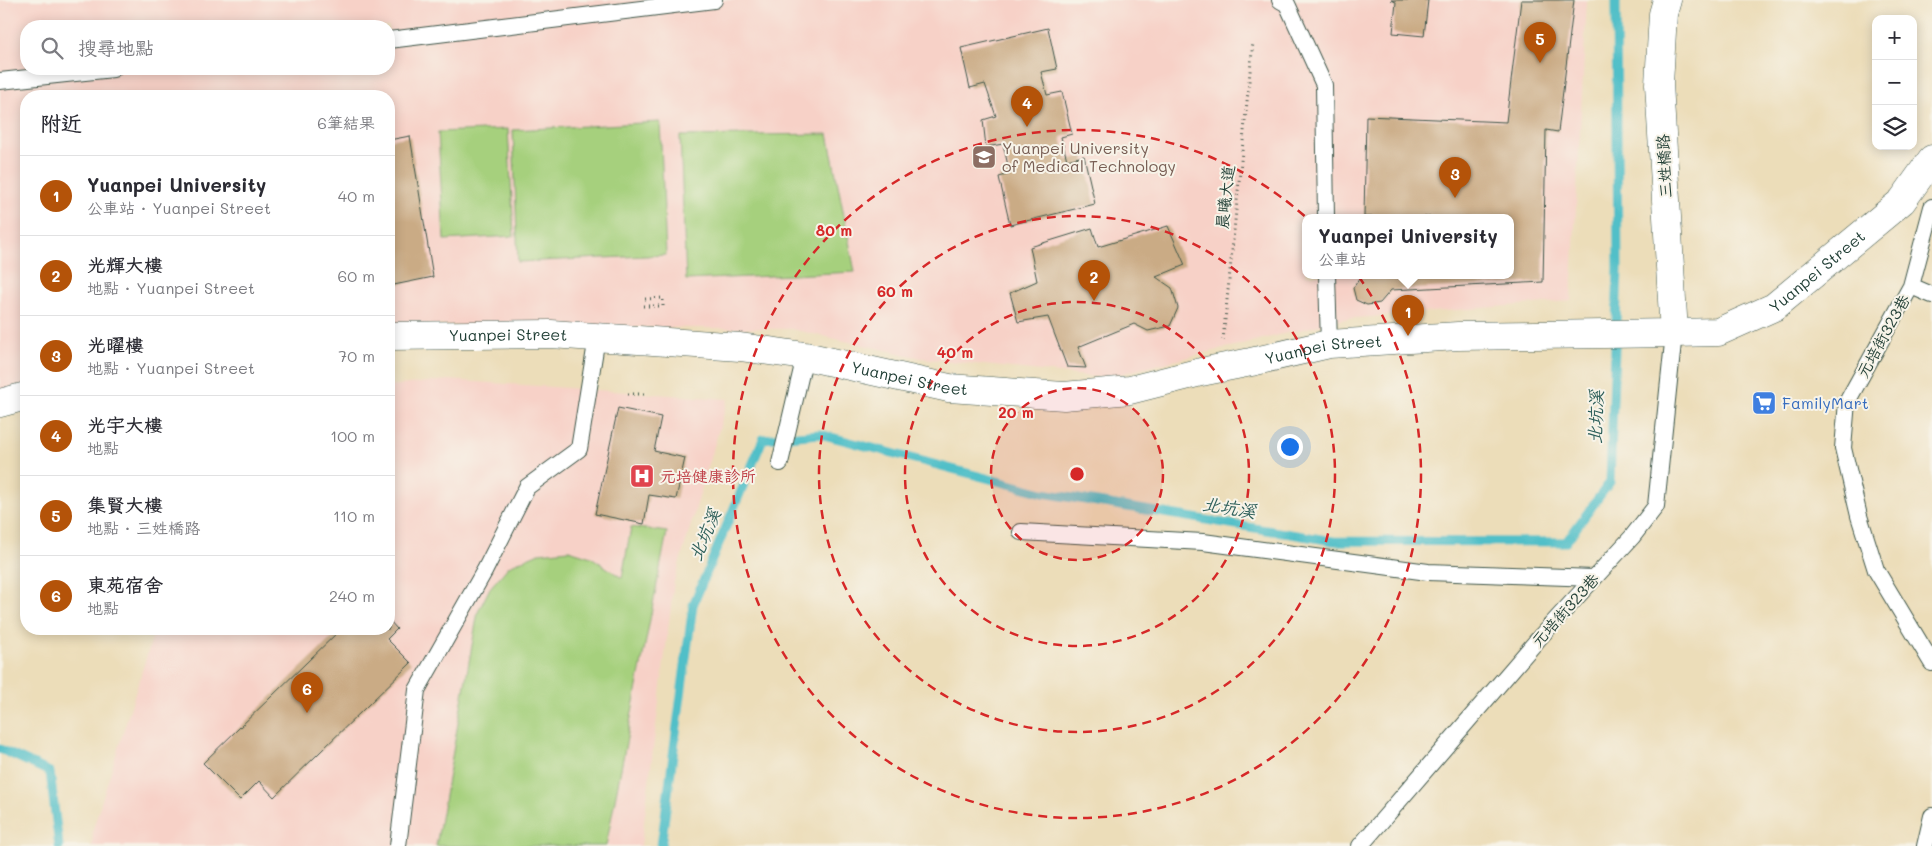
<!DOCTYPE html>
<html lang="zh-TW">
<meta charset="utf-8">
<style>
body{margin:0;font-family:Mali,"LXGW WenKai TC",sans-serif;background:#f2f2f3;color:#2b2b33}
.controls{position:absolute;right:15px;top:15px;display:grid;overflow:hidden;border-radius:10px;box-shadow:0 2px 12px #0003}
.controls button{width:45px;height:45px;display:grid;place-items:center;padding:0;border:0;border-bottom:1px solid #e1e1e2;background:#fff;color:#2b2b33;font:25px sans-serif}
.you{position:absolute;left:1289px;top:446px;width:18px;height:18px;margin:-12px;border:4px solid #fff;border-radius:50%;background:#1a73e8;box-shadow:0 0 0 8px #1a73e833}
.badge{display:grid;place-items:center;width:32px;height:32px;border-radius:50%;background:#b45309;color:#fff;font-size:16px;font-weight:700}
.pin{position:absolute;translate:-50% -41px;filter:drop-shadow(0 1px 2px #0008)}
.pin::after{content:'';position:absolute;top:26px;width:18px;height:15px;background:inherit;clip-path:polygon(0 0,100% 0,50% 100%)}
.popup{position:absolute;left:1302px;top:214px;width:212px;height:65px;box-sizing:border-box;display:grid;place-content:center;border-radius:10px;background:#fff;filter:drop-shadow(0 1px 4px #0005);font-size:16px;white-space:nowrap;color:#7c7c81}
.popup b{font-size:19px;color:#2b2b33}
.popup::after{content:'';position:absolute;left:50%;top:100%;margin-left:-10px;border:10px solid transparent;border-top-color:#fff}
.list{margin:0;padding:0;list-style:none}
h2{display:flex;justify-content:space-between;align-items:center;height:65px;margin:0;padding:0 20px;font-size:21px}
h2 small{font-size:16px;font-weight:400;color:#7c7c81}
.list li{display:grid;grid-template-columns:32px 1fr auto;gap:15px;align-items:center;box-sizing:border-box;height:80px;padding:0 20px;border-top:1px solid #e1e1e2}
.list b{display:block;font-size:19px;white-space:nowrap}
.list p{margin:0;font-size:16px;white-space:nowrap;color:#7c7c81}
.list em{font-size:16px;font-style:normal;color:#7c7c81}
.icon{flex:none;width:28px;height:28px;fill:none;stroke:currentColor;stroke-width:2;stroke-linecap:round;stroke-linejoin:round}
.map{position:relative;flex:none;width:1932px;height:846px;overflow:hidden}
.search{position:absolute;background:#fff;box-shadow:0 2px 12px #0003;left:20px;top:20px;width:375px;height:55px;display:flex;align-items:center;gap:12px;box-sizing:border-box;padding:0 18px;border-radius:20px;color:#7c7c81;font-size:19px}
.panel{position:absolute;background:#fff;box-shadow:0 2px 12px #0003;left:20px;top:90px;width:375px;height:545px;border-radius:20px}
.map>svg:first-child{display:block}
</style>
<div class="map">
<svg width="1932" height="846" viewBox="0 0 1932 846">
<rect width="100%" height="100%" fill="#f7f3e8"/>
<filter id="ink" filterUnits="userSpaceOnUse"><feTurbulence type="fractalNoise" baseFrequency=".02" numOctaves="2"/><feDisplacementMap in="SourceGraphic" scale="10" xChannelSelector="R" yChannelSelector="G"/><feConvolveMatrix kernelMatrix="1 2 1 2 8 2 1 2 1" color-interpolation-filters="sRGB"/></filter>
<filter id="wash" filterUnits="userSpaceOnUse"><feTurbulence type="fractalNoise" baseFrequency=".0096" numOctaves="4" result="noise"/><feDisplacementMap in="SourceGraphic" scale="20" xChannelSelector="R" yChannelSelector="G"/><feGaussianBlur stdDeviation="1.12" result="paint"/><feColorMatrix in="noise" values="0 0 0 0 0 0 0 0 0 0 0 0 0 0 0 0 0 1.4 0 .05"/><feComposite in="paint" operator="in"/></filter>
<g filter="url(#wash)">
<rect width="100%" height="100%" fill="#ecddb9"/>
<path fill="#f7d1c7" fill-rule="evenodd" d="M0,0H1587L1571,301L1344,319L1104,378L921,358L791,329L389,325V96H26V393L0,402ZM26,26H389V69H26ZM1306,217H1510V275H1306Z
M448,380L728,399L674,582L641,846H92L93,829L155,629H389V386Z"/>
<path fill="#a6d07d" stroke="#628658" d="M660,122L666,255L518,262L513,130Z
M508,129L514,236L444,240L438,132Z
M828,134L855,272L686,280L680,136Z
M631,527L667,532L606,846H436L478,612L490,588L509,566L539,553L569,550L591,557L622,578Z"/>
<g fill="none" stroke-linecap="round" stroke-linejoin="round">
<path stroke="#51bfc8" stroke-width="9" d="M0,749L50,772L59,846
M661,846L693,605L763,439L820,434L1043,493L1333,541L1566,542L1610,482L1618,269L1616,0"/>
</g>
<g id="blocks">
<path fill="#caab85" d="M1391,0H1428L1424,36L1393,33L1396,2Z
M1521,0H1574L1558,132L1546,130L1543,282L1391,290L1380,303L1367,305L1356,300L1353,288L1362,275H1510V217H1364L1366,116L1506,122Z
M1048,28L1057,69L1041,72L1047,95L1062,92L1072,134L1061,137L1067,160L1084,156L1095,204L1010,225L999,177L1010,174L1003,144L986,147L983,120L996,116L985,84L970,88L961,48Z
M410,136L433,277L389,286V140Z
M1168,226L1185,265L1156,277L1172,288L1178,308L1170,326L1148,331L1134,324L1078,347L1086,368L1067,367L1048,317L1018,322L1010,293L1037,281L1030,247L1092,228L1098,247Z
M618,408L661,417L654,451L685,458L676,499L649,495L644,524L595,514Z
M389,620L397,629L387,639L411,663L274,797L259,781L240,800L203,763L341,629H389Z"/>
</g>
</g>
<g filter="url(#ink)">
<use href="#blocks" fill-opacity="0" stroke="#3e5548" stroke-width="1"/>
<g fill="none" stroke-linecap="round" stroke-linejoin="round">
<defs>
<path id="service" d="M1280,0L1287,4L1324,85L1326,217
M389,40L714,0
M0,81L113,69
M1932,207L1911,286L1847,402L1843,448L1859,516L1876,570L1932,663
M1327,275L1329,344
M1911,286L1932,295
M780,463L805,356
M1021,532L1203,542L1428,572L1594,578
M398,846L417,690L485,570L527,487L579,449L597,337
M1360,846L1540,637L1632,537L1656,506L1674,333
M1925,846L1932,816"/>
<g id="minor">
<path id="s1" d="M1674,333L1718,332L1774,307L1902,201L1932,159"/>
</g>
<g id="tertiary">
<path id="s2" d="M389,336L551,334L740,347L805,356L949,388L1064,396L1130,390L1201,372L1251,362L1329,344L1458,336L1674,333L1659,84L1663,14L1667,0"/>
<path d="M0,403L26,396"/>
</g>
</defs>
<use href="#service" stroke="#3e5548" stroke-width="18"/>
<use href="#minor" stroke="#3e5548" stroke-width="29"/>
<use href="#tertiary" stroke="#3e5548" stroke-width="29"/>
<path stroke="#3e5548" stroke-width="3" stroke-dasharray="1 4" stroke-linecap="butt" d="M643,306H663V298L645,299
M1223,340L1253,42
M628,394H644"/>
<use href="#service" stroke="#fff" stroke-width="16"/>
<use href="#minor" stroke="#fff" stroke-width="28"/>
<use href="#tertiary" stroke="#fff" stroke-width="28"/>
</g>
</g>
<circle cx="1077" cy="474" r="86" fill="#d62828" fill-opacity=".12"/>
<g fill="none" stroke="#d62828" stroke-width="2.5" stroke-dasharray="9 6">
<circle cx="1077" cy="474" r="86"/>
<circle cx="1077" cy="474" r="172"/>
<circle cx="1077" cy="474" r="258"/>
<circle cx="1077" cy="474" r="344"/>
</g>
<defs>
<symbol id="university-square" viewBox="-11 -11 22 22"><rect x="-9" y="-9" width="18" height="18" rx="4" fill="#8d6e63" stroke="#f7f3e8"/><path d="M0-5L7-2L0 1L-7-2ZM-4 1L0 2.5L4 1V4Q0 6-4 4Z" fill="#fff"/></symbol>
<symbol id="supermarket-square" viewBox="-11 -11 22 22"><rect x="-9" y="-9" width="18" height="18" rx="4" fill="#3f7fe0" stroke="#f7f3e8"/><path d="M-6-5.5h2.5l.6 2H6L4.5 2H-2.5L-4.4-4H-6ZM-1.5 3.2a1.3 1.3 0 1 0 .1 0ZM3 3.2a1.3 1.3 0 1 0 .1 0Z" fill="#fff"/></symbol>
<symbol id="hospital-square" viewBox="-11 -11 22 22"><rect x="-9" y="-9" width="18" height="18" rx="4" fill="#e0444e" stroke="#f7f3e8"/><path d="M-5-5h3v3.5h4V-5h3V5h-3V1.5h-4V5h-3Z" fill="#fff"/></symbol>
</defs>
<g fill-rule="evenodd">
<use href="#university-square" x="970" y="143" width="28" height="28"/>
<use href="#supermarket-square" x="1750" y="389" width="28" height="28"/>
<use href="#hospital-square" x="628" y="462" width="28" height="28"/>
</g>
<g text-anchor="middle" stroke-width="4" stroke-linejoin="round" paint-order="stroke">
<g font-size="16" fill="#785e54" stroke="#f7f3e8" text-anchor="start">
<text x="1002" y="154">Yuanpei University<tspan x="1002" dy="18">of Medical Technology</tspan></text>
</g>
<g font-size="16" fill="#1f3d34" stroke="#f7f3e8">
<text transform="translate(1664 166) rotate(-93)" y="6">三姓橋路</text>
<text transform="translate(1225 197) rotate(-84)" y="6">晨曦大道</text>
<text dy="6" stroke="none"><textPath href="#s1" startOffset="161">Yuanpei Street</textPath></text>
<text dy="6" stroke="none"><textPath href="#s2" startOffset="119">Yuanpei Street</textPath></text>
<text transform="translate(1883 336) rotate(-61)" y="6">元培街323巷</text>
<text dy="6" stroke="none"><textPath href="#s2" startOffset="944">Yuanpei Street</textPath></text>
<text dy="6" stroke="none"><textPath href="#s2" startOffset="524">Yuanpei Street</textPath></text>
<text transform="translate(1565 610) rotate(-48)" y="6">元培街323巷</text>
</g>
<g font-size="16" fill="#366cbe" stroke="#f7f3e8" text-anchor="start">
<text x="1782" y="409">FamilyMart</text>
</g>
<g font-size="16" fill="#be3a42" stroke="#f7f3e8" text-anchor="start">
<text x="660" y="482">元培健康診所</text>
</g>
<g font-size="18" font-style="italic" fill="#2c5e59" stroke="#f7f3e8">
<text transform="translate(1596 417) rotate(-88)" y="6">北坑溪</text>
<text transform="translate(1229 508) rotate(9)" y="6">北坑溪</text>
<text transform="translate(705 535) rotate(-67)" y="6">北坑溪</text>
</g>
</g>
<circle cx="1077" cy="474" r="8" fill="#d62828" stroke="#f7f3e8" stroke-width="2.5"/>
<g font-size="15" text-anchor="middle" font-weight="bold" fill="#d62828" stroke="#f7f3e8" stroke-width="4" stroke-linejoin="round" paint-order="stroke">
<text x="834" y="236">80 m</text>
<text x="895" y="297">60 m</text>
<text x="955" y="358">40 m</text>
<text x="1016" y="418">20 m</text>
</g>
</svg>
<div class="controls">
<button>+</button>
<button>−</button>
<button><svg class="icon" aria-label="layers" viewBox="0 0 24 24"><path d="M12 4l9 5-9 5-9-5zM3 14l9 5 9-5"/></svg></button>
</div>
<div class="you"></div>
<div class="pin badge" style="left:1408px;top:336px">1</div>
<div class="popup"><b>Yuanpei University</b>公車站</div>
<div class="pin badge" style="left:1094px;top:301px">2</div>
<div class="pin badge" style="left:1455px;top:198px">3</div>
<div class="pin badge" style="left:1027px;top:127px">4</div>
<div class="pin badge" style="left:1540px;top:63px">5</div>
<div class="pin badge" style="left:307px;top:713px">6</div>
<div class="search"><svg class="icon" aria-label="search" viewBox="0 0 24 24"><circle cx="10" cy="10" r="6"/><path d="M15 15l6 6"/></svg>搜尋地點</div>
<section class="panel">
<h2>附近<small>6筆結果</small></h2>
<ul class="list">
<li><span class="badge">1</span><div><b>Yuanpei University</b><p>公車站 · Yuanpei Street</p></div><em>40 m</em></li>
<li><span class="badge">2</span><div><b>光輝大樓</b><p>地點 · Yuanpei Street</p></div><em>60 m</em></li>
<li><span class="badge">3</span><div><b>光曜樓</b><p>地點 · Yuanpei Street</p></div><em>70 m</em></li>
<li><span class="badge">4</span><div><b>光宇大樓</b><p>地點</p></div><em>100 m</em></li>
<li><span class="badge">5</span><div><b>集賢大樓</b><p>地點 · 三姓橋路</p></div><em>110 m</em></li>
<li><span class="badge">6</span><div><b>東苑宿舍</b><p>地點</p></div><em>240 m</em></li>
</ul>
</section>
</div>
